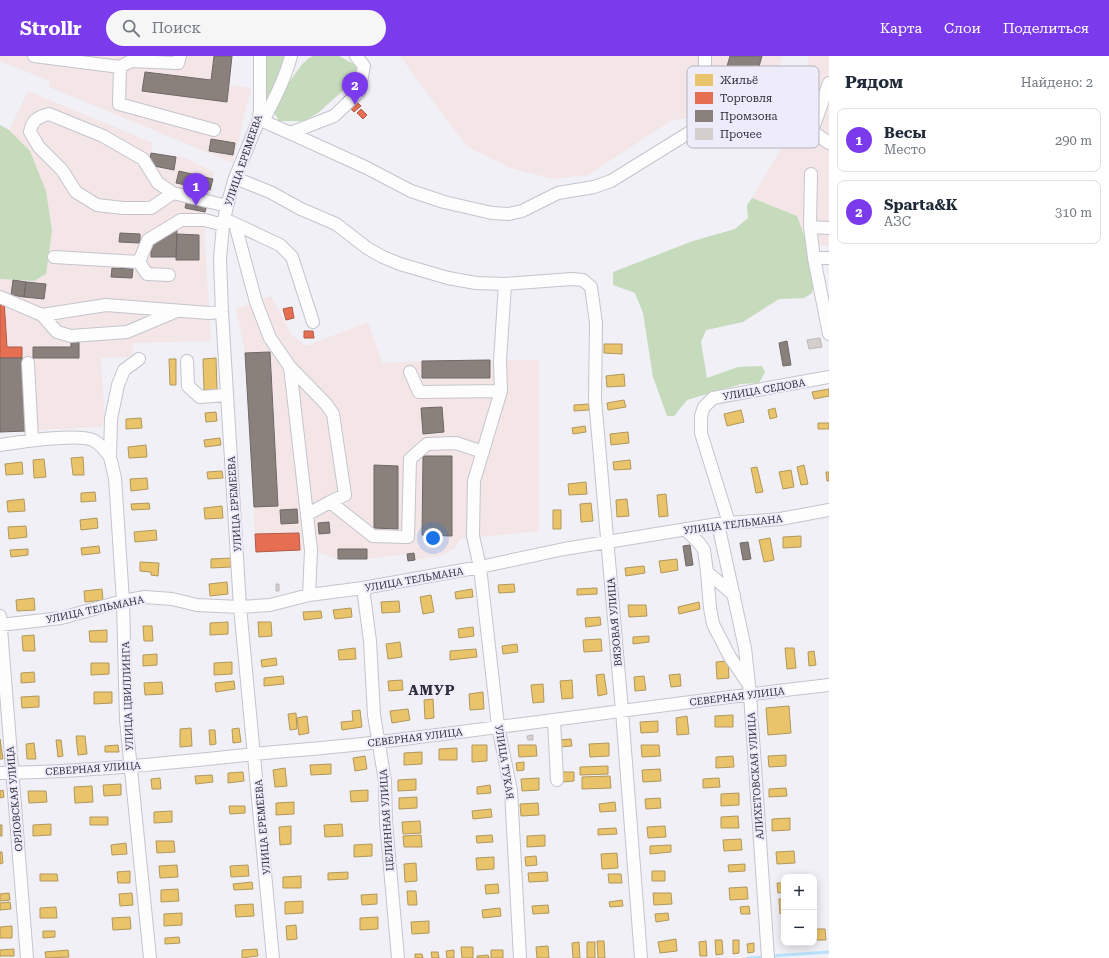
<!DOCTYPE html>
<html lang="ru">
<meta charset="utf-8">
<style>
body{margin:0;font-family:"Roboto Serif",serif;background:#f6f6f7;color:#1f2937}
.controls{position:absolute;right:12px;bottom:12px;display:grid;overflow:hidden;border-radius:8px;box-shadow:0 2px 10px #0003}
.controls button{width:36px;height:36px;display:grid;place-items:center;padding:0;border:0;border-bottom:1px solid #e0e1e3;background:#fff;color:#1f2937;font:20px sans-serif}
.you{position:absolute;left:433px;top:482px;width:14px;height:14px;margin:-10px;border:3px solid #fff;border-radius:50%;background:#1a73e8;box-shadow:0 0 0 6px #1a73e833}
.badge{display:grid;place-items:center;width:26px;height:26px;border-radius:50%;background:#7c3aed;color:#fff;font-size:13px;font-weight:700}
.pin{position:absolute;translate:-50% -33px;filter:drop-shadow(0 1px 2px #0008)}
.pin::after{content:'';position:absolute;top:21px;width:14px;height:12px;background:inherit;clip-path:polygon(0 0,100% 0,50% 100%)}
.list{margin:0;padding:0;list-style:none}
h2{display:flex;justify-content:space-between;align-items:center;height:52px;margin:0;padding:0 16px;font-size:17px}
h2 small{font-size:13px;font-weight:400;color:#747a83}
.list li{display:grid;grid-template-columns:26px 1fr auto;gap:12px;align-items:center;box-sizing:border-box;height:64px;margin:0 8px 8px;padding:0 8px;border:1px solid #e0e1e3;border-radius:8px}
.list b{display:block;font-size:15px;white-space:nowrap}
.list p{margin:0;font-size:13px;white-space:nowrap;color:#747a83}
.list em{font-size:13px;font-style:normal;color:#747a83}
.icon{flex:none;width:22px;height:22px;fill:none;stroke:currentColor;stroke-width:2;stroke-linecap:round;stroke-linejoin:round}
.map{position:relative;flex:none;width:829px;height:902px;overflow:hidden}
header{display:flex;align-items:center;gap:24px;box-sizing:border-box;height:56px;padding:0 20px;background:#7c3aed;color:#fff}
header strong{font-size:19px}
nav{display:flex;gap:22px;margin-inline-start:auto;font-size:14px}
.search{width:280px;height:36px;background:#f6f6f7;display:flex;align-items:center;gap:10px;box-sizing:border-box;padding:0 14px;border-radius:22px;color:#747a83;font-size:15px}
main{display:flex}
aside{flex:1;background:#fff}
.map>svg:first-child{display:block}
</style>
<header>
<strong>Strollr</strong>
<div class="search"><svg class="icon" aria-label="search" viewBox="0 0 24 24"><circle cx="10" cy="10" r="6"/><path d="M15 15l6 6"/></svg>Поиск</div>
<nav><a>Карта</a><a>Слои</a><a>Поделиться</a></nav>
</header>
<main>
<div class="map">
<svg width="829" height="902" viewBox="0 0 829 902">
<rect width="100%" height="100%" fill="#f0f0f6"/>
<path fill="#f4e6e6" d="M0,0H232L229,29L251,32L233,107L49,31L50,25L0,5Z
M400,0H783L773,33L757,67L698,59L671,65L588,119L553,123L511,112L466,90Z
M808,0H829V190H813L809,192L797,160L752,142L790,77L797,68V54L806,47Z
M28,35L153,87L151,97L183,101L214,116L204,169L211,285L133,287L132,301L101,302L105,365L101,371L0,376V223L34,225L46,135L30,96L9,74Z
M271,240L292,279L306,290L368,266L382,307L422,305L539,304V475L460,483L454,493L440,500L415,504L414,497L367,503H338L311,494L256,496L245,297L236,253Z"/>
<path fill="#c5dbbc" d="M267,0H288L267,49Z
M313,0H339L357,10L358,21L318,57L304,65H279L273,55C281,41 299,5 313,0Z
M0,69L9,74L30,95L46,135L52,175L46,218L34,225L0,223Z
M752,142L797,160C805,182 818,213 812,237L804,242L779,243L743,266L706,274L701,286L707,322L738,311L762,310L765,316L759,327L741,328L687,344L674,360H667L653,321L643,257L635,237L613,229V216L693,185L735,173L748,162L747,149Z"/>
<path fill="#e9c46a" stroke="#b1975c" d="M604,288H622V298L604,297Z
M216,302L217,334H204L203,303Z
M169,303H176V329H170Z
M624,318L625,330L607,331L606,320Z
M829,333V340L814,343L812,336Z
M624,344L626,351L608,354L607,347Z
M589,348V354L574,355V349Z
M775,352L777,361L770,363L768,354Z
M741,354L744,366L727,370L724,358Z
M216,356L217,365L206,366L205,357Z
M141,362L142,372L126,373V363Z
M818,367H829V373H818Z
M585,370L586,376L573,378L572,372Z
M628,376L629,387L611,389L610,378Z
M220,382L221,389L205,391L204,384Z
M146,389L147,401L129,402L128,391Z
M83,401L84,419H73L71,402Z
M44,403L46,421L34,422L33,404Z
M630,404L631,413L614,414L613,406Z
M22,406L23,418L6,419L5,408Z
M804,409L808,428L801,429L797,411Z
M757,411L763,436L756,437L751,412Z
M791,414L794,431L783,433L779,416Z
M222,415L223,422L208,423L207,416Z
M826,416H829V425H827Z
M147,422L148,433L131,435L130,423Z
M586,426L587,438L569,439L568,428Z
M95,436L96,445L81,446V437Z
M666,438L668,460L659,461L657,439Z
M24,443L25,455L8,456L7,445Z
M627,443L629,460L617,461L616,444Z
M149,447L150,453L132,454L131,448Z
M591,447L593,465L581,466L580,448Z
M222,450L223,462L205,463L204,452Z
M553,454H561V473H553Z
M97,462L98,472L81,474L80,464Z
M26,470L27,481L9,483L8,471Z
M156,474L157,484L135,486L134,476Z
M801,480V491L783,492V481Z
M770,482L774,504L764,506L759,484Z
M99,490L100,497L82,499L81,492Z
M28,493V499L11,501L10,494Z
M231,502V511L211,512V503Z
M677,503L678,514L661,517L659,505Z
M140,506L159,507L158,520L151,519V516L140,515Z
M644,510L645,517L626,520L625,512Z
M227,526L228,538L210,540L209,528Z
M514,528L515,536L499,537L498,529Z
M597,532V538L577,539V533Z
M102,533L103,544L85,546L84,535Z
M472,533L473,541L456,543L455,536Z
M431,539L434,556L423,558L420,541Z
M34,542L35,554L17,555L16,544Z
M399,545L400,556L382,557L381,546Z
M699,546L700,553L679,558L678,551Z
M628,549H646L647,560L629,561Z
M351,552L352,561L335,563L333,554Z
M321,555L322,562L304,564L303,556Z
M600,561L601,569L586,571L585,562Z
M228,566V578L210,579V567Z
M258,566H271L272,580L259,581Z
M143,570H152L153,585H144Z
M473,571L474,580L459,582L458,573Z
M107,574V586H90L89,575Z
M34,579L35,595H23L22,580Z
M649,580V586L633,588V581Z
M601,583L602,595L584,596L583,584Z
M400,586L402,601L388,603L386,588Z
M517,588L518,596L503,598L502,590Z
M355,592L356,603L339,604L338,594Z
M785,592H794L796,612L787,613Z
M476,593L477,601L450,604V595Z
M814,595L816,609L809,610L808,596Z
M157,598V609L143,610V599Z
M276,602L277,609L262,611L261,604Z
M728,605L729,622L717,623L716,606Z
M232,606V618L214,619V607Z
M91,607H109V618L91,619Z
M34,616L35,626L21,627V617Z
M604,618L607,638L598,640L596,619Z
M680,618L681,630L671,631L669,619Z
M283,620L284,628L264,630V622Z
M644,620L646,634L635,635L634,621Z
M402,624L403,634L389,635L388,625Z
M572,624L573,642L562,643L560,625Z
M234,625L235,633L216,636L215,627Z
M162,626L163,638L145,639L144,627Z
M543,628L544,646L533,647L531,629Z
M94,636H112V647L94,648Z
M483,636L484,653L470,654L469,638Z
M39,640V651L22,652L21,641Z
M433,643L434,662L425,663L424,644Z
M789,650L791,677L768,679L766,652Z
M408,653L410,664L392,667L390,655Z
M360,654L362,671L342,674L341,666L353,665L352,655Z
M296,657L297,673L290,674L288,658Z
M733,659V671H715V660Z
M307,660L309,677L299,679L297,662Z
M687,660L689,678L677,679L676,662Z
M658,665V676L641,677L640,666Z
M191,672L192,690L180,691V673Z
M239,672L241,686L233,687L232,673Z
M209,674H215L216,688L210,689Z
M76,680H85L87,698L78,699Z
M0,683L3,703H0Z
M571,683L572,690L561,691L560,684Z
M56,684H61L63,700L58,701Z
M34,687L36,703H27L26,688Z
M609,687V700L590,701L589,688Z
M118,689L119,696H105V690Z
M472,689H487V705L472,706Z
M518,689H536L537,700L519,701Z
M641,689H659L660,700L642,701Z
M457,692V704H439V693Z
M422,696V708L404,709V697Z
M786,699V710L769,711L768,700Z
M365,700L367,713L355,715L353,702Z
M733,700L734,711L716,712V701Z
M524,706V714L517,715L516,707Z
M331,708V718L311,719L310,709Z
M608,710V718L580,719V711Z
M285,712L287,730L275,731L273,714Z
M660,713L661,725L643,726L642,714Z
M243,716L244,725L228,727V717Z
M562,716H574V725L563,726Z
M212,719L213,726L196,728L195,720Z
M610,720L611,732L582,733V721Z
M160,722L161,733H152L151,723Z
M539,722V734L522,735L521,723Z
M719,722L720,731L703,732V723Z
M416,723V734L398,735V724Z
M121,728V739L104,740L103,729Z
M490,729L491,737L477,738V731Z
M92,730L93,746L75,747L74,731Z
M786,732L787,740L769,741V733Z
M3,734L4,741L0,742V735Z
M368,734V745L351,746L350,735Z
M28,735H46L47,746L29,747Z
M739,737V749L721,750V738Z
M417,741V752L399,753V742Z
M660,742L661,752L646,753L645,743Z
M294,746V758L276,759V747Z
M615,746L616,755L600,756L599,748Z
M538,747L539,759L521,760L520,748Z
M229,750H245V757L230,758Z
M491,753L492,761L473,763L472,755Z
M172,755V766L154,767V756Z
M738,760L739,772H721V761Z
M90,761H108V769H90Z
M790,762V774L772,775V763Z
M420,765L421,777L403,778L402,766Z
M51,768V779L33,780V769Z
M342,768L343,780L325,781L324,769Z
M0,769H2V780H0Z
M291,770V788L280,789L279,771Z
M665,770L666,781L648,782L647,771Z
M616,772L617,778L598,779V773Z
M421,779L422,791H404L403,780Z
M492,779L493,786L477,787L476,780Z
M545,779V790L527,791V780Z
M741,783L742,794L724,795L723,784Z
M156,785H174L175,796L157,797Z
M126,787L127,798L112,799L111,789Z
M372,788V800L354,801V789Z
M671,789V796L650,798V790Z
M794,795L795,807L777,808L776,796Z
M0,796H2L3,807L0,808Z
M617,797L618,812L602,813L601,798Z
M536,800L537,809L526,810L525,801Z
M494,801V813L477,814L476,802Z
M416,807L417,825L405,826L404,808Z
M745,808V815L729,816L728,809Z
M177,809L178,821L160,822L159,810Z
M248,809L249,820L231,821L230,810Z
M130,815V827H118L117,816Z
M652,815H665V825H652Z
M348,816V823L328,824V817Z
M547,816L548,825L529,826L528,817Z
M40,818H57L58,825H40Z
M608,818H621L622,827H609Z
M301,820V832H283V821Z
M252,826L253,833L234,834L233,828Z
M777,827H784V836L778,837Z
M498,828L499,837L486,838L485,829Z
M747,831L748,843L730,844L729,832Z
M178,833L179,845L161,846V834Z
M407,835H416L417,849H408Z
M9,837L10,844L0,845V838Z
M132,837L133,849L120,850L119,838Z
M653,837H671L672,848L654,849Z
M377,838V848L362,849L361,839Z
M779,843H784V857L780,858Z
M622,844L623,850L610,851L609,846Z
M303,845V857L285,858V846Z
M10,846L11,853L0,854V847Z
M253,848L254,860L236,861L235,849Z
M548,849L549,857L533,858L532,850Z
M749,850L750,858H741L740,851Z
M56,851L57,862H40V852Z
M500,852L501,860L483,862L482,854Z
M182,857V869L164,870V858Z
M668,857L669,864L656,866L655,858Z
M130,861L131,873L113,874L112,862Z
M378,861V873L360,874V862Z
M429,865V877L412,878L411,866Z
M296,869L297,883L287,884L286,870Z
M12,870V882H0V871Z
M815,873H825L826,884H816Z
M43,875H55V881L43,882Z
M179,881L180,887L165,888V882Z
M676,883L677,895L660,897L658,886Z
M715,884H722L723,898L716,899Z
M733,884H739V897L733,898Z
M597,885H604L605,902H598Z
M706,885L707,900H700L699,886Z
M579,886L580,902H573L572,887Z
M587,886H595V902H587Z
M754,887V896L748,897L747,888Z
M548,890L549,902H537L536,891Z
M461,891H473V902H462Z
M14,893V900H0V894Z
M257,893L258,900L242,902V894Z
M68,894L69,901L46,902L45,896Z
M454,894V902H447L446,895Z
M491,894H503V902H491Z
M431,896H438L439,902H432Z
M415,898H422L423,902H415Z
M488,899L489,902H477V900Z"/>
<path fill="#e76f51" stroke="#b05b4a" d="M348,37L361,50L354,56L342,43Z
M361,53L367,59L363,63L357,57Z
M0,244H4L7,291H22V302H0Z
M292,251L294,262L286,264L283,253Z
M304,275H313L314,282H304Z
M299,477L300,494L256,496L255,478Z"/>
<path fill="#8a817c" stroke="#6f6868" d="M214,0H232L227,46L142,35L145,16L211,24Z
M730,0H762L746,57L716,48Z
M211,83L235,87L233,99L209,95Z
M151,97L176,101L174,114L149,109Z
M179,115L213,123L210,134L176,127Z
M187,144L207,148L205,156L185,152Z
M177,172L176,201H151V190L156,184Z
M120,177L140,178V187L119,186Z
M177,178L199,179V204H176Z
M112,212L133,213L132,222L111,221Z
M13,224L26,226L24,241L11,239Z
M26,226L46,228L44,243L24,241Z
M787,285L791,309L783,310L779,287Z
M71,286H79V302H33V291H71Z
M270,296L278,450L254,451L245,297Z
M0,302H22L27,375L0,376Z
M490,304V322H422V305Z
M442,351L444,376L423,378L421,352Z
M423,400H452V480L422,479Z
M374,409L398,410V473L374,472Z
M297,453L298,467L281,468L280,454Z
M329,466L330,477L319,478L318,467Z
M748,486L751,503L743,504L740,487Z
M690,489L693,509L686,510L683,490Z
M338,493H367V503H338Z
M414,497L415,504L408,505L407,498Z"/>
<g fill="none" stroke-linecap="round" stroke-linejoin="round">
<path stroke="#b8e2fc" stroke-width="3" d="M771,900L829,896
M748,902L765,901"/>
</g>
<path fill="#d4cecd" stroke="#bdb8b7" d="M820,282L822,291L809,293L807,284Z
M276,528H279V535H276Z
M533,679V684H528L527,680Z"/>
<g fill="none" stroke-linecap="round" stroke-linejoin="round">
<defs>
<path id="minor" d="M34,0L120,11L131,5L178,7L180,0
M260,0V55L258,66L235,122L227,150L223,169L220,203L222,256L240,551L273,902
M120,11L119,48L214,74
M829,27L812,75L829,87
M263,65L290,77L334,60L359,36L364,10L356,0
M259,66L263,65C274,44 285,23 291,0
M290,77L365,111L411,135L444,146L492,157L509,158L522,155L558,137L594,131L611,125L695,73L705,22V0
M811,118L810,171L814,202L829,278
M235,122L270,136L301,153L336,168L367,192L383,201L400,208L448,222L476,227L505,228L572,223L583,224L591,231L596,267L595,343L622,655L641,902
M173,137L151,152H123L97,149L76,136L62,114L39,91L30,76C32,64 38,61 49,58L103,80L143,103L158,127L173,137L227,150
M231,166L280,189L292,201L313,266
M235,168L256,246L270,282L290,311L311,494L309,539
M810,171L829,172
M54,201L139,206L148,184L181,164H205L223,169
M814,202H829
M139,206L147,218L169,219
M505,228L500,305L501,335L474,425L473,480L480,511L498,670L511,735L520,902
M0,241L42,259L106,249L209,257L222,256
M42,259L57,276L71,280L127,276L177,255
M139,303L124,314L118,329L111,363L110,401L115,422L123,545L126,664L150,902
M187,305L188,330L200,341L227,339
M28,307L32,384
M290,311L326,348L333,358L345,439L330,446L308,458
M410,316L419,336L501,335
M0,389C21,386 75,377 93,384C100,388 106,395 110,401
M330,446L373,480L408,481L410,403L427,388L456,387L483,396
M729,467L701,377V360L704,351L713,342L829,321
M718,468L745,592L750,638L768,902
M685,473L699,487L704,494L707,516L710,552L713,568L730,601L747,626
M707,516L734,539
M363,532L370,585L374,659L385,725L386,766L398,902
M0,560L27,902
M0,569L61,562L123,545L145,541L172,543L197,549L240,551L270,549L309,539L363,532L480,511L564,493L718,468L780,463L829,454
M554,664L557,724
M0,717C85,716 170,707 255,698C297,694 339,691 380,686C530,668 679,646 829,629"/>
</defs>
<use href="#minor" stroke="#c5c4cd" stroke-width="14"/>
<use href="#minor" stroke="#fdfdfe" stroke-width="12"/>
</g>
<g text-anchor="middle" stroke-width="4" stroke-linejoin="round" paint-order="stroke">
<g font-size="10" fill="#2f2d3a" stroke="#eeecfa">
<text transform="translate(243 104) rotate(-71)" y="4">УЛИЦА ЕРЕМЕЕВА</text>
<text transform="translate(764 333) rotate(-10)" y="4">УЛИЦА СЕДОВА</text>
<text transform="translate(234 448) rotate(-94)" y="4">УЛИЦА ЕРЕМЕЕВА</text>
<text transform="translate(733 468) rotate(-7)" y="4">УЛИЦА ТЕЛЬМАНА</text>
<text transform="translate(414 523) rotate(-10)" y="4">УЛИЦА ТЕЛЬМАНА</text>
<text transform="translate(95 553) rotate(-12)" y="4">УЛИЦА ТЕЛЬМАНА</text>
<text transform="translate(614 566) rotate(-95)" y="4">ВЯЗОВАЯ УЛИЦА</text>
<text transform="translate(127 640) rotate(-92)" y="4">УЛИЦА ЦВИЛЛИНГА</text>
<text transform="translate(737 640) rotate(-7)" y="4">СЕВЕРНАЯ УЛИЦА</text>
<text transform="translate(415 681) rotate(-7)" y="4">СЕВЕРНАЯ УЛИЦА</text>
<text transform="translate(505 706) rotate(81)" y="4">УЛИЦА ТУКАЯ</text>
<text transform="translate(93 712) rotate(-4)" y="4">СЕВЕРНАЯ УЛИЦА</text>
<text transform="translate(755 720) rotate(-94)" y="4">АЛИХЕТОВСКАЯ УЛИЦА</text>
<text transform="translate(14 743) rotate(-95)" y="4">ОРЛОВСКАЯ УЛИЦА</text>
<text transform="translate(386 764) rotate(-94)" y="4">ЦЕЛИННАЯ УЛИЦА</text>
<text transform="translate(262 771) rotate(-95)" y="4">УЛИЦА ЕРЕМЕЕВА</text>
</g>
<g font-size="14" font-weight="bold" letter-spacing="1" fill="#2f2d3a" stroke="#eeecfa">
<text x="432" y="639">АМУР</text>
</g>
</g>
<rect x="687" y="10" width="132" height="82" rx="6" fill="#eeecfa" stroke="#b5b3c0" stroke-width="1"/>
<rect x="695" y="18" width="18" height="12" fill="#e9c46a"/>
<rect x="695" y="36" width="18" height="12" fill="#e76f51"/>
<rect x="695" y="54" width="18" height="12" fill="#8a817c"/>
<rect x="695" y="72" width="18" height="12" fill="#d4cecd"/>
<g font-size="11" fill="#2f2d3a">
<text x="720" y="28">Жильё</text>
<text x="720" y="46">Торговля</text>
<text x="720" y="64">Промзона</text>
<text x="720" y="82">Прочее</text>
</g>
</svg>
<div class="controls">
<button>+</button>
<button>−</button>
</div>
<div class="you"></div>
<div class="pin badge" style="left:196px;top:150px">1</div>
<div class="pin badge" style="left:355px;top:49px">2</div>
</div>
<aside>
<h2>Рядом<small>Найдено: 2</small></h2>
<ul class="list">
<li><span class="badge">1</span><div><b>Весы</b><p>Место</p></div><em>290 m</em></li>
<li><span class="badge">2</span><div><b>Sparta&amp;K</b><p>АЗС</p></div><em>310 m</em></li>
</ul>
</aside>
</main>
